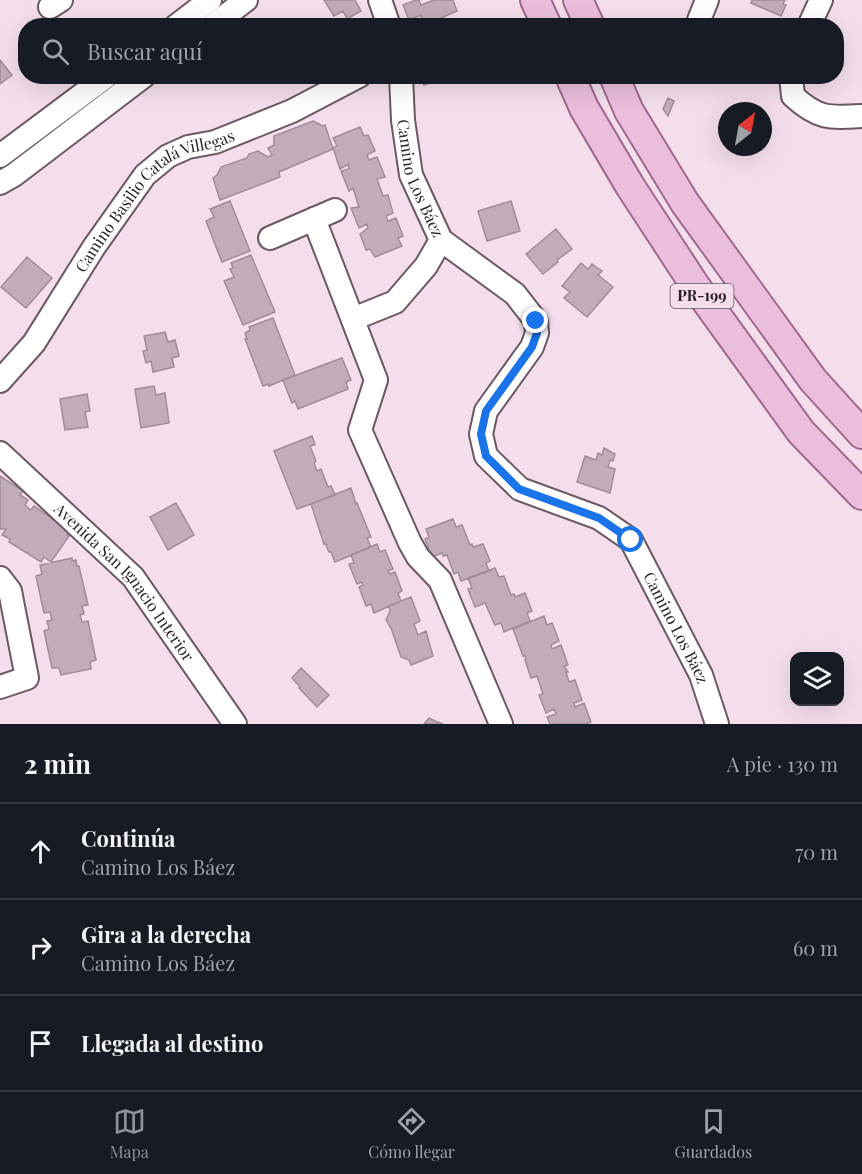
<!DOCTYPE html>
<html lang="es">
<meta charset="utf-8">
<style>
body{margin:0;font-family:"Playfair Display",serif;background:#20242c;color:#f1f3f6}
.controls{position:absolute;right:18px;bottom:18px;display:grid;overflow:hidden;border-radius:12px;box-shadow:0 6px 24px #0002}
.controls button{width:54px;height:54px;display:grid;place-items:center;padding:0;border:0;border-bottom:2px solid #363941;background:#171b24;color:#f1f3f6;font:30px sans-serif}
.compass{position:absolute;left:718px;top:102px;width:54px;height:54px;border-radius:50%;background:#171b24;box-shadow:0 6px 24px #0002;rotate:31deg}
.stop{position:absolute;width:18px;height:18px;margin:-14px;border:4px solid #1a73e8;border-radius:50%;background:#fff}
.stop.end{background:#1a73e8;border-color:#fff;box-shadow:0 2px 6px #0008}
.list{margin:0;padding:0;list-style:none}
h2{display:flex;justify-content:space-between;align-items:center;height:78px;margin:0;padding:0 24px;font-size:26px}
h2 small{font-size:20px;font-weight:400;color:#9ea1a6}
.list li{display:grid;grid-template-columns:39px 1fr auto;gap:18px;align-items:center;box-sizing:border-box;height:96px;padding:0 24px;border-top:2px solid #363941}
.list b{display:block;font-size:22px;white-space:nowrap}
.list p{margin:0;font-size:20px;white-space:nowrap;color:#9ea1a6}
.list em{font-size:20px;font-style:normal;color:#9ea1a6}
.icon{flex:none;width:33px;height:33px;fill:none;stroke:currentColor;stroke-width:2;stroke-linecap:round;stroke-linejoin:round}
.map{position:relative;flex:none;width:862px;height:724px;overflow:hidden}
.search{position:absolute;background:#171b24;box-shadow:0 6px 24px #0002;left:18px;right:18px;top:18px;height:66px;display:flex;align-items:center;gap:15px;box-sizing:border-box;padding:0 21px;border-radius:24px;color:#9ea1a6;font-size:22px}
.sheet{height:366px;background:#171b24}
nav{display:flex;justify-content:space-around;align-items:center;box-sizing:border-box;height:84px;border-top:2px solid #363941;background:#171b24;font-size:16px;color:#9ea1a6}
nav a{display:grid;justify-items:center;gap:3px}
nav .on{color:#8c9099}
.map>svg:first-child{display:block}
</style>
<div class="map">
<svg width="862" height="724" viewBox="0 0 862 724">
<rect width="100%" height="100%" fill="#f4deec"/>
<path fill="#c1acb9" stroke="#a18d99" stroke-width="1.5" d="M324,0H355L361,11L347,19L343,11L334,16Z
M416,0H419L421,5L434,0H453L457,11L425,25L421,15L409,20L403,5Z
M752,0H785L783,4L786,5L781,16L751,3Z
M340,19L342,26H322Z
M0,60L12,75L0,84Z
M421,76H451L424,85Z
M736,76H754L750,83Z
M668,98L674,101L668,116L663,109Z
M313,121L323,126L325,125L333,149L279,172L280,177L220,200L213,178L217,175L221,167L247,158L249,154L258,151L268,157L272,155L268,148L274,145V136Z
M360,127L364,136L368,135L375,151L367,155L369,160L377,157L385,177L377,179L383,196L388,195L393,213L386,216L388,221L396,218L403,236L398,238L402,246L375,257L370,249L366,250L360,234L368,228L367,224L359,228L351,208L359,207L353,188L349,191L341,171L349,169L348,164L340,169L333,148L337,146L333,138Z
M230,201L250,251L222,262L206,221L214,217L210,209Z
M511,201L520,231L487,241L478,211Z
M556,229L572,249L557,260L558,262L543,274L526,254Z
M251,255L275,312L243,325L224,281L234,277L230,269L233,268L231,263Z
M27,257L52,278L26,308L1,287Z
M581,263L588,269L592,264L602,271L598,275L613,287L587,317L564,298L570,292L562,286Z
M273,318L295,375L269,386V384L263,386L245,339H247L245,333L250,330L249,327Z
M165,332L168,342L175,340L179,356L172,358L174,367L153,372L151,361L146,363L143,351L147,350L144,336Z
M342,358L351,380L346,382L348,389L298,409L295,401L292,403L283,380Z
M154,386L156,395L165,393L169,423L141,428L135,389Z
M87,394L90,411L85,412L88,427L65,430L60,399Z
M312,436L315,445L310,446L316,461L314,463L317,471L321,469L328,487L331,486L335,495L297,509L274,451Z
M604,448L615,454L613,461L610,460L608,467L615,469L610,493L577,482L585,456L596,460L598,453L602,455Z
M0,476L23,491L20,495L28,500L25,505L31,510L34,506L70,531L67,535L69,536L51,562L44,557L41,562L9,542L10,539L2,535L6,529H0Z
M351,488L356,504L357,503L371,537L367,538L371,547L335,562L331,552H329L325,543L324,544L311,504Z
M176,503L194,535L168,550L150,517Z
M453,519L456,527L462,525L470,545L472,544L473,547L483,544L490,561L486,563L489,571L461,581L458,572L454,574L447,555L443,556L442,553L432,557L425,539L429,537L426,529Z
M377,544L380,552L385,550L393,569L388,571L390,574L395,572L402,591L398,593L401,601L374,613L371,604L366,606L359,587L363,585L361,582L357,584L349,564L354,563L351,555Z
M72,558V561L76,560L77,566H79L88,605L82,606L84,614L80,615L82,622L88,621L96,660L90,662L91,669L61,675L59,668H52L44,631L49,629L47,621L52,620L50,612L44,613L36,576L42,574L40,565Z
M495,568L499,577L504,576L511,595L514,594L515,597L525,593L532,611L527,613L530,621L504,632L501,623L495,625L485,603L475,607L468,589L472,588L468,578Z
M411,597L420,621L414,624L418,635L426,631L433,656L411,665L409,660L401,657L391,628L386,620L390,611L389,606Z
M544,616L547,625L552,623L559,641L551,645L552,649L561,645L568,665L564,666L568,672H566L569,682L575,680L582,700L574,703L575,707L584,703L591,722L586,724H550L547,717L556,714L554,709L546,713L539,695L543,694L537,676L531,678L525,660L526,659L525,655L523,656L513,629Z
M301,668L329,695L317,707L299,688L300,687L292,678Z
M429,718L435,721L443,724H424Z"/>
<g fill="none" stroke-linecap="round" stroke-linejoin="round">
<defs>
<g id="minor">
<path d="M380,0L389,26"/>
<path d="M50,7L61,0"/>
<path d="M699,20L707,0"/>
<path d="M176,26L210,0"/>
<path d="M212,26L246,0"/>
<path d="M809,26L821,0"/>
<path id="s1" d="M401,76L403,120L411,175L441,240L515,294L536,321L537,333L532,347L486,411L481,434L486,456L520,489L599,518L631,540L701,675L717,724"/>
<path d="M791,76L793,96C818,119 829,118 862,116"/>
<path d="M0,156L107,76"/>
<path d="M0,183L14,175L144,76"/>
<path d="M314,219L376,380L360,430L410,543L418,557L440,580L501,724"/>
<path d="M270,238L335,210"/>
<path d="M353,319L395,302L426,266L441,240"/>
<path id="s2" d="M0,381L34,343L94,247L145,175L168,156L188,147L215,142L292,111L359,76"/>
<path id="s3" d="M0,453L133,577L235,724"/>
<path d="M0,578L10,591L27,678L0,687"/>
</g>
<path id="major" d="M535,0L547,26
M578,0L590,26
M570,76L584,108L630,186L696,287L801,432L862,495
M614,76L629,111L685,203L813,380L862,434"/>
</defs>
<use href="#minor" stroke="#6b5964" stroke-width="26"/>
<use href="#major" stroke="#9f6a8e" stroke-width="32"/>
<use href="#minor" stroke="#fff" stroke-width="22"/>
<use href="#major" stroke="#ecbedd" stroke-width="28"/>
</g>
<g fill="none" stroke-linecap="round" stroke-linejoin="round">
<path stroke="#1a73e8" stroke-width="8" d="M536,321L537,333L532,347L486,411L481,434L486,456L519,489L599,518L631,540"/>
</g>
<g text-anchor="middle" stroke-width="4.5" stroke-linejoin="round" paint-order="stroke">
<rect fill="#f4deec" stroke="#665a61" stroke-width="1.5" x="670.5" y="284" width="63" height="24" rx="4.5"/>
<g font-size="15" font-weight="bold" fill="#292126">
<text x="702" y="301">PR-199</text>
</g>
<g font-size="16" fill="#292126" stroke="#f4deec">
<text dy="6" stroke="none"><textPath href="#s1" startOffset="105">Camino Los Báez</textPath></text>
<text dy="6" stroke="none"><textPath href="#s2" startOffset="244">Camino Basilio Catalá Villegas</textPath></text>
<text dy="6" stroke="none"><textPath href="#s3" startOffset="180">Avenida San Ignacio Interior</textPath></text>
<text dy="6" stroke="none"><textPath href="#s1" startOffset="718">Camino Los Báez</textPath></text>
</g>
</g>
</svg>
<div class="controls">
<button><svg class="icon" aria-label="layers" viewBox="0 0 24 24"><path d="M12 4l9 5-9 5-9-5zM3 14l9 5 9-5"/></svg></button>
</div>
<svg class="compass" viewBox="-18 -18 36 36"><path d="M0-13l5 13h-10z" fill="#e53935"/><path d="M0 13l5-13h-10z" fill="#9ea1a6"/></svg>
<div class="stop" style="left:631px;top:540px"></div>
<div class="stop end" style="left:536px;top:321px"></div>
<div class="search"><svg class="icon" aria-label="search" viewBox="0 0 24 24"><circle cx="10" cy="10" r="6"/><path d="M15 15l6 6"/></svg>Buscar aquí</div>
</div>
<section class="sheet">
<h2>2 min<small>A pie · 130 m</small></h2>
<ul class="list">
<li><svg class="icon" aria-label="ahead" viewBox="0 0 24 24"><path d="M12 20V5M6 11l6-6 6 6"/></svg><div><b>Continúa</b><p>Camino Los Báez</p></div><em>70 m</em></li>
<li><svg class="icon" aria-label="right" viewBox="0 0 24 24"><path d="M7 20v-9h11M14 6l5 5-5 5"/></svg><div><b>Gira a la derecha</b><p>Camino Los Báez</p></div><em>60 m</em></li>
<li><svg class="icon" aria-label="arrive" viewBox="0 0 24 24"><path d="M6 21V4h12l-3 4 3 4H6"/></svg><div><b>Llegada al destino</b></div></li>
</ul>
</section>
<nav>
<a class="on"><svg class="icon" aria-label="map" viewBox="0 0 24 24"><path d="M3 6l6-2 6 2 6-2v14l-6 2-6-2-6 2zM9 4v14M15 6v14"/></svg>Mapa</a>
<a><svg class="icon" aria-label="directions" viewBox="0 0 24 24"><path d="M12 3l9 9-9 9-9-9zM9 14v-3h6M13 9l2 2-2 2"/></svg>Cómo llegar</a>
<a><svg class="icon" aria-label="saved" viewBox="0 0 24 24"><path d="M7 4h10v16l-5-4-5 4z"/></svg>Guardados</a>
</nav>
